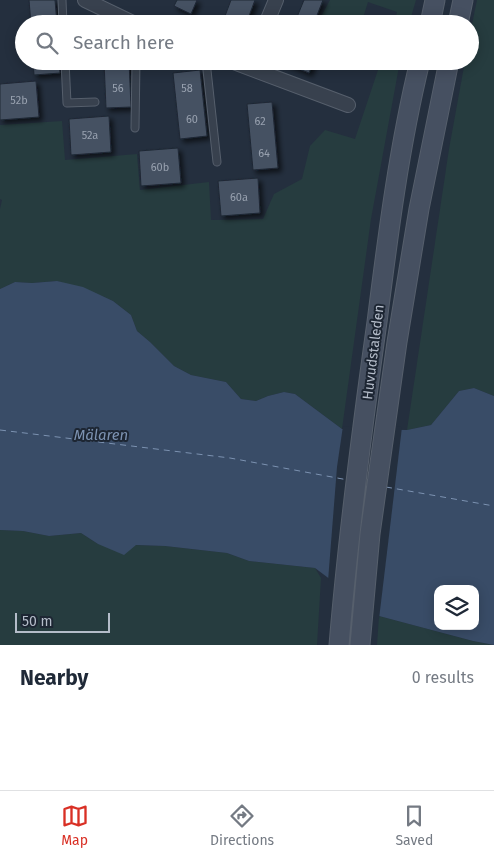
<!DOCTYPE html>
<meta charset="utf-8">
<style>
body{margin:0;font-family:"Fira Sans",sans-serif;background:#f2f2f3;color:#1f2937}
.controls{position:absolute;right:15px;bottom:15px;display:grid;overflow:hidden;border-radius:10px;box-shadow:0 2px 12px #0003}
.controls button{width:45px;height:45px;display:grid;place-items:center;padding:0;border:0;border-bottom:1px solid #e0e1e3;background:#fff;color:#1f2937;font:25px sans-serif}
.scale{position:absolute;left:15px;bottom:12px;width:95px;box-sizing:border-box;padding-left:5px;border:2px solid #b4bcc9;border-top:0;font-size:14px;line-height:18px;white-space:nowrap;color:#b4bcc9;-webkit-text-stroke:4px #1d2633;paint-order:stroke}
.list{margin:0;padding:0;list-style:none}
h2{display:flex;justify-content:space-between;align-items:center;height:65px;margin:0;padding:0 20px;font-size:21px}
h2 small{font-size:16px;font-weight:400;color:#747a83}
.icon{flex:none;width:28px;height:28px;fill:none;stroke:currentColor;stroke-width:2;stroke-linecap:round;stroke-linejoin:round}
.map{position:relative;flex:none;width:494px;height:645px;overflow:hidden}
.search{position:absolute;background:#fff;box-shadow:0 2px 12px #0003;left:15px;right:15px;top:15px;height:55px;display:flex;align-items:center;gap:12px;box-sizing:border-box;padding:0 18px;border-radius:28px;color:#747a83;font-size:19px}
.sheet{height:145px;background:#fff}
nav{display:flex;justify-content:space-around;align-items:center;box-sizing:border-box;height:70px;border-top:1px solid #e0e1e3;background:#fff;font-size:14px;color:#747a83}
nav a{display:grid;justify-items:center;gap:2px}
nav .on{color:#d93025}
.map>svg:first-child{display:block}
</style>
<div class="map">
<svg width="494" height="645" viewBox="0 0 494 645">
<defs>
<filter id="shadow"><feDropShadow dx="3.5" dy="3.5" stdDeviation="2.5" flood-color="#0009"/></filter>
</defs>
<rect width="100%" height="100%" fill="#242f3e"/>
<path fill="#263c3f" d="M330,0H416L409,24H394L397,12L368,2L361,24H317Z
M477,0H494V396L474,388L459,391L431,425L407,430L449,149L465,61H470V34Z
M381,61H400L371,219L342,429L295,394L284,392L268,396L256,401L241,399L226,382L191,375L174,366L150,342L137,331L131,315L113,301L102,296L57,281L32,283L15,282L0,289V209L2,200L0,199V125L62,121L65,160L137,154L140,190L209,182L211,220L263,219L274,194L302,179L310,146L325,130L355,139Z
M0,530L23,531L49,536L81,533L98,544L165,546L227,553L249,561L315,568L321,578L317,645H0Z
M379,616L473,641L494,645H377Z"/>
<path fill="#394c67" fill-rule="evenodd" d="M57,281L83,287L113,301L131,315L137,331L150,342L174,366L191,375L226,382L241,399L256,401L268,396L284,392L295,394L342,429L407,430L431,425L459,391L474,388L494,396V645L473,641L379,616L315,568L249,561L227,553L165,546L136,545L124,555L98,544L81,533L49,536L23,531L0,530V289L15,282L32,283ZM438,589H475V626H438Z"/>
<path fill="#242f3e" d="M343,426L402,427L379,619L328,581L337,467Z"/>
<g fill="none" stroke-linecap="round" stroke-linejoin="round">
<path stroke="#7c92b1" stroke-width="1" stroke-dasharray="6 5" stroke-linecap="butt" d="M0,430L230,458L348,480
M386,487L494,506"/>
</g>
<path fill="#455162" stroke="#1f2835" filter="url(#shadow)" d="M29,0H55L57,24H31Z
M177,0H197L191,14L174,6Z
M231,0H255L246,24H222Z
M304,0H323L314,23L297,17Z
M33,61H59L60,73L34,75Z
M104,61H129L131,107L106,108Z
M280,61H314L309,73Z
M200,70L207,136L180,139L173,73Z
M36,81L39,117L0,120V84Z
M272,102L278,168L253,170L247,104Z
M109,116L111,152L71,155L69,119Z
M178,148L181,183L141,186L139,151Z
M258,178L260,213L221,216L218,181Z"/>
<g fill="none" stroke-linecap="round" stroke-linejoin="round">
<defs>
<path id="lane" d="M62,0L63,24
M65,61L67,103L95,102
M206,61L217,162
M135,128L136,61"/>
<path id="street" d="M85,0L135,24
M266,24L276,0
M231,61L348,105"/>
<path id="secondary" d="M430,24L435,0
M458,24L463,0
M339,645C348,537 362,429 377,322C388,235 399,147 420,61
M360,645L370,534L397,342L419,209L449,61"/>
</defs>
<use href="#lane" stroke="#565f6c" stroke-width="9"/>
<use href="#street" stroke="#565f6c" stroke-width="16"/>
<use href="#secondary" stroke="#565f6c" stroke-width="21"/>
<use href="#lane" stroke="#38414e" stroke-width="7"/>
<use href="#street" stroke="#38414e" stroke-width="14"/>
<use href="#secondary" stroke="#465061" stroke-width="19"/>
</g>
<g text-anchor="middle" stroke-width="4" stroke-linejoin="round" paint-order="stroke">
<g font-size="11" fill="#98a1af">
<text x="118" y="92">56</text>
<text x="187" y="92">58</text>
<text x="19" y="104">52b</text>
<text x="192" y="123">60</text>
<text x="260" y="125">62</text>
<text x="90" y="139">52a</text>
<text x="264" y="157">64</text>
<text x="160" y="171">60b</text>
<text x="239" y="201">60a</text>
</g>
<g font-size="14" fill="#b4bcc9" stroke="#1d2633">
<text transform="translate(373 352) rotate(-83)" y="5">Huvudstaleden</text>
</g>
<g font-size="15" font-style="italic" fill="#7c92b1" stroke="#1d2633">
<text x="101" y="440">Mälaren</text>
</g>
</g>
</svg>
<div class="controls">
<button><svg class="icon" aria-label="layers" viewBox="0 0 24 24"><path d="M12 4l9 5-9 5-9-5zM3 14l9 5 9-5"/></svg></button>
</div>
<div class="scale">50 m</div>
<div class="search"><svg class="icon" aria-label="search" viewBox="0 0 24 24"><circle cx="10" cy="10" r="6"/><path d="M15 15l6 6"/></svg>Search here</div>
</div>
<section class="sheet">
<h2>Nearby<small>0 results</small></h2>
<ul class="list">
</ul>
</section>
<nav>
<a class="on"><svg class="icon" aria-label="map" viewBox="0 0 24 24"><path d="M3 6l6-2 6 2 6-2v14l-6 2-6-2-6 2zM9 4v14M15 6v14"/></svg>Map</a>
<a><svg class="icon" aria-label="directions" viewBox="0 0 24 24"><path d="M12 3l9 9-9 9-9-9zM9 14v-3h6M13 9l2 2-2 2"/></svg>Directions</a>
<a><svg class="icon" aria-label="saved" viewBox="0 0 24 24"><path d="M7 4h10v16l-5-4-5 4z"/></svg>Saved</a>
</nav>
